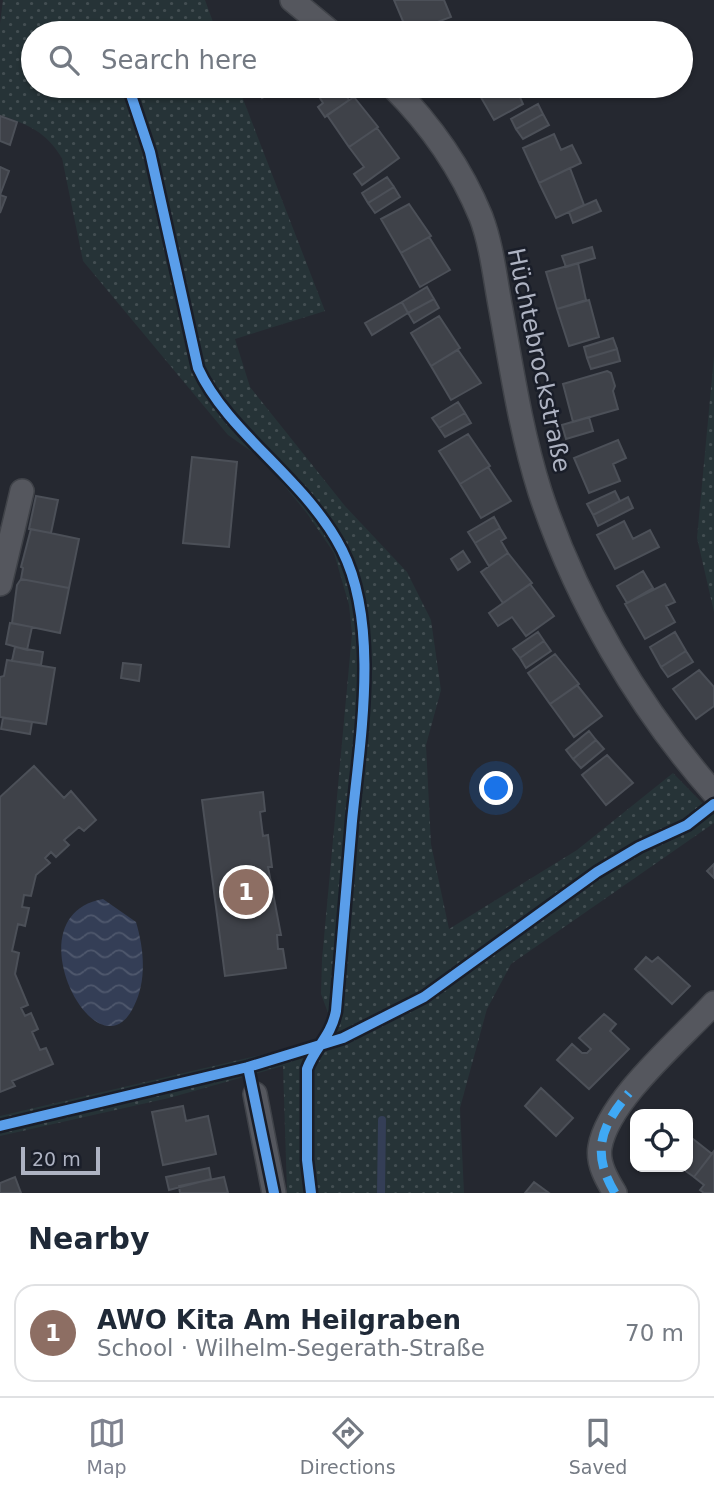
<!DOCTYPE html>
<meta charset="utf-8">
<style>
body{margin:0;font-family:"DejaVu Sans",sans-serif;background:#f6f6f7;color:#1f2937}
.controls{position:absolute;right:21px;bottom:21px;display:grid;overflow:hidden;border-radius:14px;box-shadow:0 2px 5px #0004}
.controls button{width:63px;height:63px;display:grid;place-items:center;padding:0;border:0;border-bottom:2px solid #e0e1e3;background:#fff;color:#1f2937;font:35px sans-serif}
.scale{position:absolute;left:21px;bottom:18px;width:79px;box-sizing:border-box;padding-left:7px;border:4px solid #aeb3c2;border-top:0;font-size:19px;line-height:24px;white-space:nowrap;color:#aeb3c2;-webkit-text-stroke:5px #1a1e29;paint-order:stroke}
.you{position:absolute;left:497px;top:789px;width:24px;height:24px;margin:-18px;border:5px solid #fff;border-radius:50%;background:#1a73e8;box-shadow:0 0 0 10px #1a73e833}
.badge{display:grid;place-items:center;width:46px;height:46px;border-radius:50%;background:#7e828f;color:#fff;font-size:23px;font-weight:700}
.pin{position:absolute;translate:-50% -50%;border:4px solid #fff;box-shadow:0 2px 7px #0006}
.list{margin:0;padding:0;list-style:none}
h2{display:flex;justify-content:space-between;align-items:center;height:91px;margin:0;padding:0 28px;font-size:30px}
h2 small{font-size:23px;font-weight:400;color:#747a83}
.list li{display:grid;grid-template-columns:46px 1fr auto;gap:21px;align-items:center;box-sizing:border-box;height:98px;margin:0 14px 14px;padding:0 14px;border:2px solid #e0e1e3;border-radius:21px}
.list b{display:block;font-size:26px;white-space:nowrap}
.list p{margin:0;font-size:23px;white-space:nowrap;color:#747a83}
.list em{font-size:23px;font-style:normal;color:#747a83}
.icon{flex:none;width:38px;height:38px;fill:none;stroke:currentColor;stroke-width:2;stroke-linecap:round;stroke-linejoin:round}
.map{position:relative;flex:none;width:714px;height:1193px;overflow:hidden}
.search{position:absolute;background:#fff;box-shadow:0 2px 5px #0004;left:21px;right:21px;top:21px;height:77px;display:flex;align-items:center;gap:18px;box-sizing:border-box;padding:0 24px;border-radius:38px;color:#747a83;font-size:26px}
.sheet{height:203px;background:#fff}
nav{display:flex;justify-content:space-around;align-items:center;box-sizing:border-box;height:98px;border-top:2px solid #e0e1e3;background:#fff;font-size:19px;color:#747a83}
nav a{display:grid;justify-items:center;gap:4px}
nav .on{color:#7e828f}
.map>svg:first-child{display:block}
</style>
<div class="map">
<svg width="714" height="1193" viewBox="0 0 714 1193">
<defs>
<pattern id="park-dots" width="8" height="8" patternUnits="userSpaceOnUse" patternTransform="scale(1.75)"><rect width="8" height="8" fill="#263337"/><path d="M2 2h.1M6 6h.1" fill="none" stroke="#434e52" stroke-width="1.8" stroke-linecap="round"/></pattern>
<pattern id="water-waves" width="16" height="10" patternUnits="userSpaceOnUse" patternTransform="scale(1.75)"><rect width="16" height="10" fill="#343e56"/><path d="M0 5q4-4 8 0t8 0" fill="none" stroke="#4f586d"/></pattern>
</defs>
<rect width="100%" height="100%" fill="#252830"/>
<path fill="url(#park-dots)" d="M3,0H205L217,33H33V86H238L325,311L235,339L250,387L345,506L407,572L431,620L441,690L426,745L431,844L449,929L577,850L673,773L714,815V823L511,964L487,1009L460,1108L464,1193H287L283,1066L169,1098L0,1136V1116L303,1045L334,1029L321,994L322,959L352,634L349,605L334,553L306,512L262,459L228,435L83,261L62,158C45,131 29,125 0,115V24Z
M714,356V612L697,538Z"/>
<path fill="url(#water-waves)" d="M103,899L136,922C144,949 147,980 134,1006C98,1083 9,915 103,899Z"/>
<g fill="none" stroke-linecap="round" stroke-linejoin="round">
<path stroke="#343e56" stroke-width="8" d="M381,1193L382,1120"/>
</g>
<path fill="#3f4249" stroke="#4c5058" stroke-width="2" d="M394,0H444L451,17L408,33Z
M253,86H284L262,98Z
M317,86H340L349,100L325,117L318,107L323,103L313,87Z
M515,86L523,104L494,120L475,87Z
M354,97L378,127L349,147L327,115Z
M538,104L543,114L516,129L511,119Z
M543,114L549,125L523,139L516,129Z
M0,116L17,122L10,145L0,141Z
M377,128L399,158L362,185L354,174L364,167L349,147Z
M554,134L561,150L572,145L581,163L539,183L523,148Z
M0,167L9,171L0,195Z
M570,168L584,205L556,218L539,183Z
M387,177L394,187L368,203L362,193Z
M394,187L400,197L375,213L368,203Z
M0,195L6,197L0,213Z
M596,200L601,211L573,223L569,212Z
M409,204L431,236L401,253L381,219Z
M429,237L450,270L420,287L401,253Z
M592,247L595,258L566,267L562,256Z
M578,263L586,300L557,309L546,272Z
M427,287L434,299L408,313L402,302Z
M434,299L439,308L414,323L408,313Z
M589,300L599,337L569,346L557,309Z
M402,302L408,313L372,335L365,323Z
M439,316L460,348L431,366L411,333Z
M613,338L617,349L587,358L584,347Z
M617,349L620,361L591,369L587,358Z
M458,350L481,383L451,400L431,366Z
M607,371L611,373L615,386L613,391L618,409L573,422L563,384Z
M458,402L465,413L439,428L432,418Z
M465,413L471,423L445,437L439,428Z
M589,417L593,431L566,439L562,425Z
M468,434L490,466L460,484L439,451Z
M618,440L626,458L613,464L620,481L589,493L574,458Z
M192,457L237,462L229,547L183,543Z
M488,467L511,501L481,518L460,484Z
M615,491L620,501L593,515L587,504Z
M36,496L58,500L51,533L29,529Z
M628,497L633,508L598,526L593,515Z
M494,517L500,528L475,543L468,532Z
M624,521L633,539L650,530L659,547L615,569L597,535Z
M500,528L506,538L501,541L508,553L489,566L475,543Z
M31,529L79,539L69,588L21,579L23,568L21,567Z
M463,551L470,562L458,570L451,559Z
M508,553L532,583L503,603L481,572Z
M643,571L653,588L627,603L617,586Z
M21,579L69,588L60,633L12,623L17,585Z
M530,584L554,616L526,636L512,617L498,626L489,613Z
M665,584L675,602L666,606L675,622L645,639L625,604Z
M10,623L32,627L27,650L6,644Z
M538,632L544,641L520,658L513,649Z
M675,632L686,651L661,667L650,647Z
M544,641L551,651L526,668L520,658Z
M15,647L43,652L41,665L12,661Z
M686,651L693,662L668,677L661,667Z
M555,654L579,684L550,704L528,673Z
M7,660L55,668L46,724L0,717V677L4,676Z
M123,663L141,665L139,681L121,678Z
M699,670L714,687V706L696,719L673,689Z
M577,685L602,716L574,737L550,704Z
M3,718L32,722L30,734L1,729Z
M589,731L596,740L573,759L566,750Z
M596,740L604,749L581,768L573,759Z
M607,755L633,783L606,805L582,775Z
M34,766L64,798L71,791L96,820L84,831L79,827L64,840L69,845L56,857L51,852L45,858L50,863L36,875L31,896L24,895L22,907L29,908L25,926L18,924L12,951L19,953L15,974L28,1005L21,1008L25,1016L31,1013L38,1029L32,1032L40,1050L46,1048L53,1064L12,1081L15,1086L0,1092V797Z
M263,792L265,811L260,812L263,836L268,835L272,867H268L281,935H277L278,949H283L286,968L225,976L202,800Z
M714,864V878L707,871Z
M646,957L652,962L658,957L690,986L672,1004L635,969Z
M604,1014L616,1024L610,1031L629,1049L589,1089L557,1060L572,1044L582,1053H587L591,1049L579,1038Z
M541,1088L573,1118L556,1136L525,1106Z
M183,1106L186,1121L208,1116L216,1154L163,1165L152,1112Z
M688,1135L712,1154L694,1177L680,1167H688Z
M714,1151V1193H704L700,1190L704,1185L694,1177Z
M209,1168L211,1179L169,1190L166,1177Z
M15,1177L21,1193H0V1183Z
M224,1177L228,1193H180L179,1186Z
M534,1182L549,1193H525Z"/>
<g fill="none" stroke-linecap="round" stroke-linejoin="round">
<defs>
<path id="minor" d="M292,0L332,33
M392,86C429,123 461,168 481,217C492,246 495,279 501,310C512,371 521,432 540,492C576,601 638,707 714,793
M0,584L22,491
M255,1094L274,1193
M615,1193C607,1180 597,1163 600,1147C608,1100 681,1039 714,1003"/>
</defs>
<use href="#minor" stroke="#404349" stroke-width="26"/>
<use href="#minor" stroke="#55575e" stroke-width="23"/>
<path stroke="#3fa9f5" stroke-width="9" stroke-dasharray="18 9" stroke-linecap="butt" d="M615,1193C591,1153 600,1127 629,1093"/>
<defs>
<path id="cycleway" d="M128,86L150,152L198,368C228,434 306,479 342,550C380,625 360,740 352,821C347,885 341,948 336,1011C331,1037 315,1047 307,1069V1160L311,1193
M248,1067L274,1193
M0,1126L248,1067L343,1038L424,997L597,872L639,847L687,825L714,804"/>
</defs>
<use href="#cycleway" stroke="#1a1e29" stroke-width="15"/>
<use href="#cycleway" stroke="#5a9eea" stroke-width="10"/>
</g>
<g text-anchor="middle" stroke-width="5" stroke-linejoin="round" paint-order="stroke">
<g font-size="24" fill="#aeb3c2" stroke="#1a1e29">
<text transform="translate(539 360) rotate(78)" y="8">Hüchtebrockstraße</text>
</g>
</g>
</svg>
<div class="controls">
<button><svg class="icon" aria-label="locate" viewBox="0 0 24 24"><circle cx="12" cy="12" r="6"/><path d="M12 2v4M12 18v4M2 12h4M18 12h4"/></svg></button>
</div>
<div class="scale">20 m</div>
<div class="you"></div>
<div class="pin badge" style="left:246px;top:892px;background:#8d6e63">1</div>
<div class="search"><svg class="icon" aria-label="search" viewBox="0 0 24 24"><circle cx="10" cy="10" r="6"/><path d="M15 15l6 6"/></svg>Search here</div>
</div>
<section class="sheet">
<h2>Nearby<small></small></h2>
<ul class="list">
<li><span class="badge" style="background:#8d6e63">1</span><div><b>AWO Kita Am Heilgraben</b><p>School · Wilhelm-Segerath-Straße</p></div><em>70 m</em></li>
</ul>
</section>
<nav>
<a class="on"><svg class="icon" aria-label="map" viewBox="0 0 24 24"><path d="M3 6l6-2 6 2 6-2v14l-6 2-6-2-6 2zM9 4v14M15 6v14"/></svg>Map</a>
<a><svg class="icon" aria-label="directions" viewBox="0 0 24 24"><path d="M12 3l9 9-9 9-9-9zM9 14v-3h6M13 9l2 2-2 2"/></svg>Directions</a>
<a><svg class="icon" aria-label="saved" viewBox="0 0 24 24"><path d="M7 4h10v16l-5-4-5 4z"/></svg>Saved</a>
</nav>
